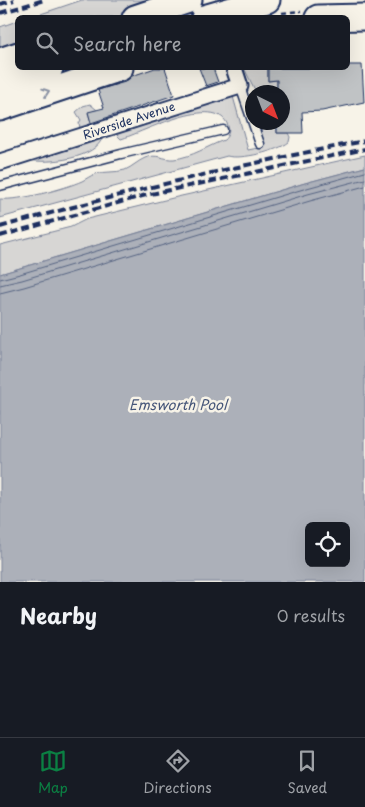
<!DOCTYPE html>
<style>
body{margin:0;font-family:"Playpen Sans",sans-serif;background:#20242c;color:#f1f3f6}
.controls{position:absolute;right:15px;bottom:15px;display:grid;overflow:hidden;border-radius:8px;box-shadow:0 5px 20px #0002}
.controls button{width:45px;height:45px;display:grid;place-items:center;padding:0;border:0;border-bottom:1px solid #363941;background:#171b24;color:#f1f3f6;font:25px sans-serif}
.compass{position:absolute;left:245px;top:85px;width:45px;height:45px;border-radius:50%;background:#171b24;box-shadow:0 5px 20px #0002;rotate:138deg}
.list{margin:0;padding:0;list-style:none}
h2{display:flex;justify-content:space-between;align-items:center;height:65px;margin:0;padding:0 20px;font-size:21px}
h2 small{font-size:16px;font-weight:400;color:#9ea1a6}
.icon{flex:none;width:28px;height:28px;fill:none;stroke:currentColor;stroke-width:2;stroke-linecap:round;stroke-linejoin:round}
.map{position:relative;flex:none;width:365px;height:582px;overflow:hidden}
.search{position:absolute;background:#171b24;box-shadow:0 5px 20px #0002;left:15px;right:15px;top:15px;height:55px;display:flex;align-items:center;gap:12px;box-sizing:border-box;padding:0 18px;border-radius:8px;color:#9ea1a6;font-size:19px}
.sheet{height:155px;background:#171b24}
nav{display:flex;justify-content:space-around;align-items:center;box-sizing:border-box;height:70px;border-top:1px solid #363941;background:#171b24;font-size:14px;color:#9ea1a6}
nav a{display:grid;justify-items:center;gap:2px}
nav .on{color:#0b8043}
.map>svg:first-child{display:block}
</style>
<div class="map">
<svg width="365" height="582" viewBox="0 0 365 582">
<rect width="100%" height="100%" fill="#f7f3e8"/>
<filter id="ink" filterUnits="userSpaceOnUse"><feTurbulence type="fractalNoise" baseFrequency=".02" numOctaves="2"/><feDisplacementMap in="SourceGraphic" scale="10" xChannelSelector="R" yChannelSelector="G"/><feConvolveMatrix kernelMatrix="1 2 1 2 8 2 1 2 1" color-interpolation-filters="sRGB"/></filter>
<g filter="url(#ink)">
<path fill="#d7d6d4" stroke="#798299" d="M82,0H179L124,17L29,18Z
M17,21V52L0,58V27Z
M244,68H268V81L277,80V92H256Z
M232,93L248,150L258,148L262,144L261,123H277V133H288L290,137L289,142C278,151 241,160 227,156L0,218V199C19,201 64,189 82,181C86,179 90,176 95,174C105,171 115,173 125,170C132,167 138,161 145,158C157,153 164,160 174,159C192,157 208,146 224,140C228,136 230,131 228,126C217,92 142,133 121,139L114,132Z
M90,104L97,110L88,113L92,125L80,128L79,123L81,120L76,112L83,106Z
M103,136C97,159 48,164 28,160Z
M365,155V167L305,183L0,274V245L71,227L87,219L177,197Z"/>
<path fill="#acb0b9" stroke="#727c95" fill-rule="evenodd" d="M365,167V582H0V274L305,183ZM309,526H346V563H309Z"/>
<g fill="none" stroke-linecap="round" stroke-linejoin="round">
<path stroke="#556382" stroke-width="1" d="M0,279L20,274L307,188L365,172
M0,285L22,280L308,194L365,179
M0,293L24,287L310,201L365,186"/>
</g>
<path fill="#c0c3c5" stroke="#1b2f5e" d="M348,65H362L364,102L322,111L302,112L303,133H277V122H282V92H277V80L268,81V68H348Z
M155,68H165L174,95L91,123L88,112L104,108L98,90L125,82L132,76Z
M199,68H213L218,82L206,86Z"/>
<g fill="none" stroke-linecap="round" stroke-linejoin="round">
<defs>
<path id="service" d="M240,86L260,144
M0,186L121,154L223,130"/>
<path id="minor" d="M0,162L240,86L234,68"/>
<path id="primary" d="M135,18L189,0
M204,18L267,0
M318,18L365,17
M0,61L18,55
M0,84L50,68
M0,108L120,68"/>
</defs>
<use href="#service" stroke="#1b2f5e" stroke-width="11"/>
<use href="#minor" stroke="#1b2f5e" stroke-width="19"/>
<use href="#primary" stroke="#1b2f5e" stroke-width="29"/>
<path stroke="#1b2f5e" stroke-width="2.5" stroke-dasharray="5 4" stroke-linecap="butt" d="M282,13L301,11"/>
<use href="#service" stroke="#f7f3e8" stroke-width="8"/>
<use href="#minor" stroke="#f7f3e8" stroke-width="15"/>
<use href="#primary" stroke="#f7f3e8" stroke-width="25"/>
<path stroke="#1b2f5e" stroke-width="4" stroke-dasharray="8 4" stroke-linecap="butt" d="M0,4L14,0
M0,13L44,0
M0,227C121,193 242,164 365,141
M0,236L146,195L365,149"/>
</g>
<defs><path id="oneway-chevron" d="M-2-3.5L2.5 0L-2 3.5" fill="none" stroke-width="1.6" stroke-linecap="round" stroke-linejoin="round" transform="scale(1.25)"/></defs>
<use stroke="#8991a3" href="#oneway-chevron" transform="translate(46 92) rotate(-19)"/>
</g>
<g text-anchor="middle" stroke-width="5" stroke-linejoin="round" paint-order="stroke">
<g font-size="12" fill="#1b2f5e" stroke="#f7f3e8">
<text transform="translate(129 121) rotate(-18)" y="4">Riverside Avenue</text>
</g>
<g font-size="14" font-style="italic" fill="#465679" stroke="#f7f3e8">
<text x="178" y="410">Emsworth Pool</text>
</g>
</g>
</svg>
<div class="controls">
<button><svg class="icon" aria-label="locate" viewBox="0 0 24 24"><circle cx="12" cy="12" r="6"/><path d="M12 2v4M12 18v4M2 12h4M18 12h4"/></svg></button>
</div>
<svg class="compass" viewBox="-18 -18 36 36"><path d="M0-13l5 13h-10z" fill="#e53935"/><path d="M0 13l5-13h-10z" fill="#9ea1a6"/></svg>
<div class="search"><svg class="icon" aria-label="search" viewBox="0 0 24 24"><circle cx="10" cy="10" r="6"/><path d="M15 15l6 6"/></svg>Search here</div>
</div>
<section class="sheet">
<h2>Nearby<small>0 results</small></h2>
<ul class="list">
</ul>
</section>
<nav>
<a class="on"><svg class="icon" aria-label="map" viewBox="0 0 24 24"><path d="M3 6l6-2 6 2 6-2v14l-6 2-6-2-6 2zM9 4v14M15 6v14"/></svg>Map</a>
<a><svg class="icon" aria-label="directions" viewBox="0 0 24 24"><path d="M12 3l9 9-9 9-9-9zM9 14v-3h6M13 9l2 2-2 2"/></svg>Directions</a>
<a><svg class="icon" aria-label="saved" viewBox="0 0 24 24"><path d="M7 4h10v16l-5-4-5 4z"/></svg>Saved</a>
</nav>
